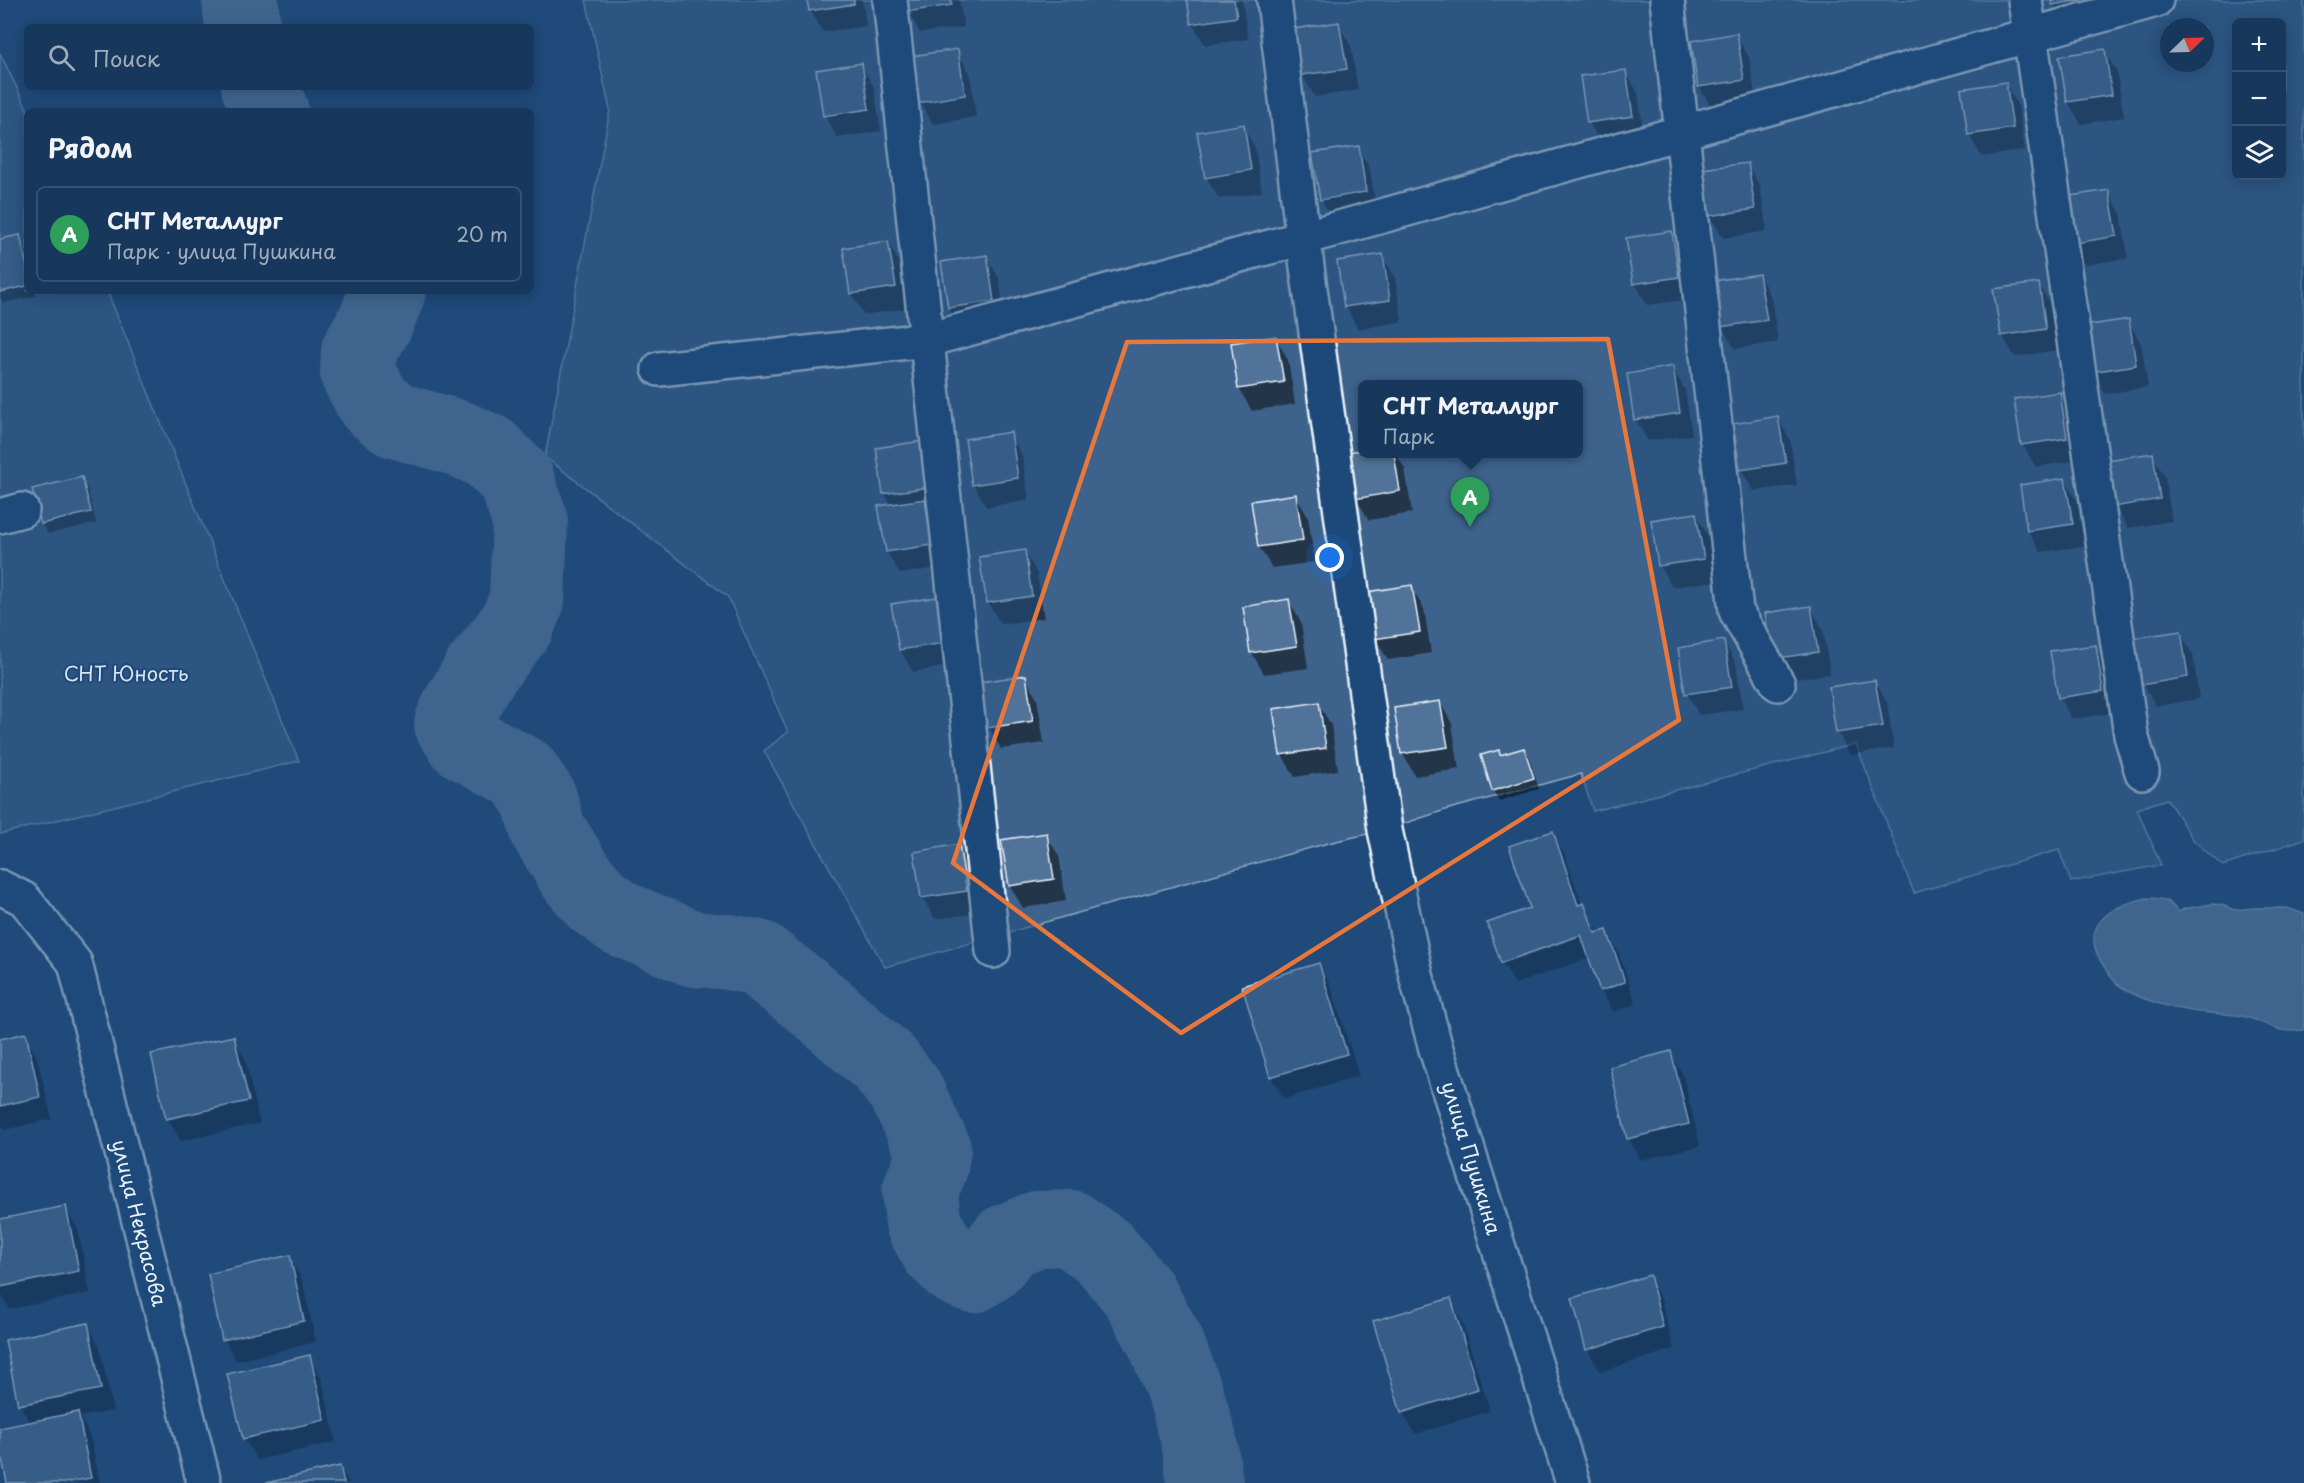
<!DOCTYPE html>
<html lang="ru">
<meta charset="utf-8">
<style>
body{margin:0;font-family:"Playpen Sans",sans-serif;background:#203f62;color:#f1f3f6}
.controls{position:absolute;right:18px;top:18px;display:grid;overflow:hidden;border-radius:9px;box-shadow:0 3px 15px #0003}
.controls button{width:54px;height:54px;display:grid;place-items:center;padding:0;border:0;border-bottom:2px solid #365272;background:#17385c;color:#f1f3f6;font:30px sans-serif}
.compass{position:absolute;left:2160px;top:18px;width:54px;height:54px;border-radius:50%;background:#17385c;box-shadow:0 3px 15px #0003;rotate:67deg}
.you{position:absolute;left:1330px;top:558px;width:21px;height:21px;margin:-15px;border:4px solid #fff;border-radius:50%;background:#1a73e8;box-shadow:0 0 0 9px #1a73e833}
.badge{display:grid;place-items:center;width:39px;height:39px;border-radius:50%;background:#ffd166;color:#fff;font-size:20px;font-weight:700}
.pin{position:absolute;translate:-50% -50px;filter:drop-shadow(0 2px 3px #0008)}
.pin::after{content:'';position:absolute;top:32px;width:21px;height:18px;background:inherit;clip-path:polygon(0 0,100% 0,50% 100%)}
.popup{position:absolute;left:1358px;top:380px;width:225px;height:78px;box-sizing:border-box;display:grid;place-content:center;border-radius:9px;background:#17385c;filter:drop-shadow(0 2px 4px #0005);font-size:20px;white-space:nowrap;color:#9eacbb}
.popup b{font-size:22px;color:#f1f3f6}
.popup::after{content:'';position:absolute;left:50%;top:100%;margin-left:-12px;border:12px solid transparent;border-top-color:#17385c}
.list{margin:0;padding:0;list-style:none}
h2{display:flex;justify-content:space-between;align-items:center;height:78px;margin:0;padding:0 24px;font-size:26px}
h2 small{font-size:20px;font-weight:400;color:#9eacbb}
.list li{display:grid;grid-template-columns:39px 1fr auto;gap:18px;align-items:center;box-sizing:border-box;height:96px;margin:0 12px 12px;padding:0 12px;border:2px solid #365272;border-radius:9px}
.list b{display:block;font-size:22px;white-space:nowrap}
.list p{margin:0;font-size:20px;white-space:nowrap;color:#9eacbb}
.list em{font-size:20px;font-style:normal;color:#9eacbb}
.icon{flex:none;width:33px;height:33px;fill:none;stroke:currentColor;stroke-width:2;stroke-linecap:round;stroke-linejoin:round}
.map{position:relative;flex:none;width:2304px;height:1483px;overflow:hidden}
.search{position:absolute;background:#17385c;box-shadow:0 3px 15px #0003;left:24px;top:24px;width:510px;height:66px;display:flex;align-items:center;gap:15px;box-sizing:border-box;padding:0 21px;border-radius:9px;color:#9eacbb;font-size:22px}
.panel{position:absolute;background:#17385c;box-shadow:0 3px 15px #0003;left:24px;top:108px;width:510px;height:186px;border-radius:9px}
.map>svg:first-child{display:block}
</style>
<div class="map">
<svg width="2304" height="1483" viewBox="0 0 2304 1483">
<rect width="100%" height="100%" fill="#1f4a7a"/>
<filter id="ink" filterUnits="userSpaceOnUse"><feTurbulence type="fractalNoise" baseFrequency=".0167" numOctaves="2"/><feDisplacementMap in="SourceGraphic" scale="12" xChannelSelector="R" yChannelSelector="G"/><feConvolveMatrix kernelMatrix="1 2 1 2 8 2 1 2 1" color-interpolation-filters="sRGB"/></filter>
<g filter="url(#ink)">
<path fill="#3c628c" stroke="#92aac2" stroke-width="1.5" fill-rule="evenodd" d="M586,0H2304V839L2223,866L2194,841L2167,799L2137,809L2161,865L2071,882L2059,850L1914,893L1856,744L1593,811L1581,774L1445,810L1385,830L1328,843L885,967L764,751L788,732L728,597L545,457L610,110ZM2236,22H2282V176H2236ZM2169,27H2205V63H2169ZM1362,384H1578V454H1362Z
M0,53L28,111L27,291H107L299,761L0,834Z"/>
<path fill="#6685a7" stroke="#9ab0c7" stroke-width="1.5" d="M2147,898C2162,898 2169,900 2178,912L2184,909L2212,904L2222,905L2234,910L2254,908H2287L2304,914V1030C2297,1030 2288,1032 2281,1030C2268,1026 2256,1019 2242,1016C2226,1013 2209,1014 2192,1011C2170,1008 2147,1001 2127,991C2118,987 2110,976 2105,968C2076,927 2109,906 2147,898Z"/>
<path fill="#0007" fill-rule="evenodd" d="M808,0H862L866,26L823,32L810,10Z
M906,0H959L964,27L920,33L908,11Z
M1189,0H1242L1248,39L1205,45L1192,23Z
M2052,0H2106L2066,26Z
M1338,24L1351,46L1358,90L1315,97L1302,75L1295,31Z
M1736,35L1749,57L1756,101L1712,108L1699,86Z
M957,51L970,73L976,117L933,124L920,102Z
M2104,51L2117,72L2124,117L2081,124L2068,102Z
M861,65L874,87L881,131L837,138L825,116L818,72Z
M1625,71L1638,93L1644,137L1601,144L1589,122Z
M2005,84L2018,106L2025,150L1982,157L1969,135L1962,90Z
M1243,126L1255,148L1262,192L1219,199L1206,177Z
M1358,148L1370,169L1377,214L1334,221L1321,199Z
M1747,164L1760,186L1767,231L1723,238L1710,216Z
M2109,192L2121,214L2128,258L2084,265L2072,243Z
M1671,232L1684,254L1690,299L1647,305L1635,283Z
M20,237L27,253V291H35L36,296L3,303L0,298V241Z
M888,242L900,264L907,308L864,315L851,293Z
M986,256L999,278L1006,323L962,330L949,308Z
M1382,256L1395,277L1402,322L1358,329L1346,307Z
M1759,275L1771,297L1778,342L1735,349L1722,327L1715,282Z
M2038,284L2051,306L2058,350L2015,357L2002,335Z
M2128,321L2141,343L2148,387L2105,394L2092,372Z
M1276,338L1288,360L1295,404L1252,411L1239,389L1232,344Z
M1672,368L1685,390L1692,435L1648,441L1635,419Z
M2059,394L2072,415L2079,460L2036,467L2023,445Z
M1778,418L1790,440L1797,485L1754,491L1741,469Z
M1010,434L1022,456L1029,500L986,507L974,485Z
M921,442L943,567L900,574L887,552L891,505L885,494Z
M1362,451V454H1396L1405,469L1412,513L1369,520L1356,498Z
M2152,455L2165,477L2172,521L2128,528L2115,506Z
M81,479L88,489L96,523L48,534L42,524Z
M2065,479L2077,501L2084,546L2041,552L2028,531Z
M1295,495L1308,517L1315,562L1272,568L1259,547Z
M1696,514L1708,536L1715,581L1672,587L1660,566Z
M1024,551L1037,573L1044,618L1001,624L988,603Z
M1411,587L1424,609L1431,653L1388,660L1375,638Z
M936,599L949,621L956,665L913,672L900,650L893,606Z
M1289,601L1301,623L1308,668L1264,674L1252,653Z
M1810,607L1823,629L1830,674L1787,680L1767,614Z
M2180,633L2193,655L2199,699L2156,706L2143,684Z
M1724,642L1736,664L1743,709L1699,715L1687,693Z
M2095,646L2108,668L2115,713L2072,719L2059,697Z
M1025,676L1037,698L1044,743L1001,749L989,728Z
M1875,681L1887,703L1894,748L1850,755L1838,733Z
M1440,702L1452,724L1459,769L1415,776L1403,754Z
M1318,703L1331,725L1338,770L1295,777L1282,755Z
M1524,750L1530,760L1539,789L1499,801L1493,791L1498,752L1501,756Z
M1552,833L1565,855L1582,905L1599,934L1606,931L1619,953L1636,1004L1614,1012L1601,990L1590,958L1515,984L1502,962L1532,909ZM1587,931L1588,934L1504,963V960Z
M1046,835L1059,856L1066,901L1023,908L1010,886Z
M959,846L971,868L978,913L935,919L922,897Z
M1318,964L1331,986L1359,1076L1284,1099L1271,1077L1244,987Z
M25,1035L37,1057L52,1119L4,1130L0,1123V1040Z
M233,1037L245,1059L260,1123L181,1141L168,1119L153,1055Z
M1670,1053L1683,1075L1700,1146L1641,1160L1629,1139Z
M65,1208L78,1229L90,1293L10,1309L0,1293V1220Z
M289,1257L302,1279L316,1342L236,1361L224,1339Z
M1649,1277L1661,1299L1674,1349L1600,1372L1588,1350L1574,1299Z
M1450,1300L1462,1321L1490,1411L1415,1434L1402,1412Z
M88,1325L100,1347L113,1411L80,1417L90,1436L100,1483H8L0,1442V1429L30,1423L20,1405L7,1341Z
M309,1357L322,1379L336,1442L257,1460L244,1439Z
M340,1467L349,1483H272Z"/>
<g fill="none" stroke-linecap="round" stroke-linejoin="round">
<path stroke="#6685a7" stroke-width="76" d="M240,0L243,27
M259,87L271,111
M388,291L376,321L359,351L358,373L374,403L395,420L458,438L489,452L516,479L530,520L527,600L516,626L481,671L460,706L452,724L464,742L522,773L539,798L548,830L576,876L597,901L622,919L694,949L729,952L758,958L822,1008L884,1063L906,1091L933,1149L930,1167L920,1191L923,1223L938,1250L956,1268L973,1275L988,1265L1006,1242L1037,1229L1070,1228L1104,1252L1139,1294L1166,1343L1186,1396L1199,1440L1205,1483"/>
</g>
<path fill="#517399" stroke="#e8f1f8" stroke-width="1.5" d="M807,0H854V4L809,11Z
M904,0H951L952,5L906,12Z
M1187,0H1234L1237,17L1191,24Z
M2051,0H2082L2052,5Z
M1339,22L1347,69L1301,75L1294,29Z
M1737,33L1744,80L1698,87L1691,41Z
M958,49L965,95L919,103L911,56Z
M2105,49L2112,95L2067,102L2059,56Z
M862,63L869,109L823,116L816,70Z
M1626,70L1633,116L1587,123L1580,76Z
M2006,82L2013,128L1968,135L1961,89Z
M1244,124L1251,170L1205,178L1197,132Z
M1359,146L1366,192L1320,200L1312,153Z
M1748,163L1755,209L1709,216L1702,169Z
M2109,190L2117,236L2070,244L2064,197Z
M1672,231L1679,277L1633,284L1626,238Z
M20,235L27,267V286L0,292V239Z
M888,241L896,287L850,294L843,248Z
M1383,254L1390,300L1344,307L1337,261Z
M987,255L994,301L948,308L941,262Z
M1759,274L1767,320L1720,327L1713,281Z
M2039,283L2046,329L2001,336L1993,289Z
M2129,319L2136,365L2091,372L2084,326Z
M1276,336L1284,382L1238,389L1231,343Z
M1673,366L1680,413L1634,420L1627,374Z
M2060,392L2067,438L2021,445L2014,399Z
M1778,416L1786,463L1740,470L1733,424Z
M1011,432L1018,478L972,485L965,439Z
M922,441L929,487L883,494L876,448Z
M1362,450V454H1394L1400,491L1355,499L1347,452Z
M2153,453L2160,499L2114,507L2107,460Z
M82,477L91,512L41,524L32,489Z
M2065,478L2073,524L2027,531L2020,485Z
M1296,494L1303,540L1258,547L1251,501Z
M925,499L932,545L886,552L878,506Z
M1696,513L1704,559L1658,566L1651,520Z
M1025,550L1032,596L987,603L979,557Z
M1412,585L1420,632L1374,639L1367,592Z
M937,597L944,643L899,650L891,604Z
M1289,599L1297,646L1250,653L1243,607Z
M1811,606L1818,652L1772,659L1765,613Z
M2181,631L2188,677L2142,685L2134,638Z
M1724,640L1732,687L1685,694L1678,648Z
M2096,645L2103,691L2058,698L2050,651Z
M1026,675L1033,721L987,728L980,682Z
M1875,680L1883,726L1836,733L1829,687Z
M1440,701L1448,747L1401,754L1394,708Z
M1319,702L1326,748L1280,755L1273,709Z
M1524,748L1534,778L1492,791L1481,755L1499,750L1500,755Z
M1553,831L1578,905L1584,903L1595,933L1607,930L1625,982L1600,991L1581,935L1501,963L1487,923L1530,908L1509,846Z
M1047,833L1054,879L1009,886L1001,840Z
M959,844L967,891L921,898L914,852Z
M1319,963L1347,1054L1270,1077L1242,986Z
M26,1033L40,1097L0,1106V1039Z
M234,1036L249,1101L166,1119L151,1054Z
M1671,1051L1689,1124L1627,1139L1610,1067Z
M66,1206L79,1271L0,1287V1219Z
M290,1255L304,1321L222,1340L208,1274Z
M1650,1275L1663,1327L1586,1350L1572,1298Z
M1451,1298L1478,1389L1401,1413L1373,1321Z
M88,1323L101,1389L18,1405L5,1340Z
M310,1355L325,1420L243,1439L227,1374Z
M78,1412L91,1478L64,1483H7L0,1449V1428Z
M340,1466L344,1483H266Z"/>
<g fill="none" stroke-linecap="round" stroke-linejoin="round">
<defs>
<path id="minor" d="M890,0L993,951
M1274,0L1303,238L1385,830L1416,975L1436,1049L1573,1483
M1667,0L1736,611L1778,684
M2025,0L2131,735L2142,772
M659,369L927,340L1303,238L2156,0
M0,516L22,510
M0,887L24,899L75,963L204,1483"/>
</defs>
<use href="#minor" stroke="#e8f1f8" stroke-width="38"/>
<use href="#minor" stroke="#1f4a7a" stroke-width="33"/>
</g>
</g>
<path d="M0 0H2304V1483H0ZM1608,339L1679,720L1181,1033L953,863L1127,342Z" fill="#1f4a7a" fill-opacity=".55" fill-rule="evenodd"/>
<path fill="none" stroke="#e8773b" stroke-width="4.5" stroke-linejoin="round" d="M1608,339L1679,720L1181,1033L953,863L1127,342Z"/>
<g text-anchor="middle" stroke-width="4.5" stroke-linejoin="round" paint-order="stroke">
<g font-size="20" fill="#d7e3ed" stroke="#1f4a7a">
<text x="126" y="681">СНТ Юность</text>
</g>
<g font-size="20" fill="#e8f1f8" stroke="#1f4a7a">
<text transform="translate(1471 1158) rotate(73)" y="7">улица Пушкина</text>
<text transform="translate(139 1223) rotate(76)" y="7">улица Некрасова</text>
</g>
</g>
</svg>
<div class="controls">
<button>+</button>
<button>−</button>
<button><svg class="icon" aria-label="layers" viewBox="0 0 24 24"><path d="M12 4l9 5-9 5-9-5zM3 14l9 5 9-5"/></svg></button>
</div>
<svg class="compass" viewBox="-18 -18 36 36"><path d="M0-13l5 13h-10z" fill="#e53935"/><path d="M0 13l5-13h-10z" fill="#9eacbb"/></svg>
<div class="you"></div>
<div class="pin badge" style="left:1470px;top:527px;background:#2e9e5b">A</div>
<div class="popup"><b>СНТ Металлург</b>Парк</div>
<div class="search"><svg class="icon" aria-label="search" viewBox="0 0 24 24"><circle cx="10" cy="10" r="6"/><path d="M15 15l6 6"/></svg>Поиск</div>
<section class="panel">
<h2>Рядом<small></small></h2>
<ul class="list">
<li><span class="badge" style="background:#2e9e5b">A</span><div><b>СНТ Металлург</b><p>Парк · улица Пушкина</p></div><em>20 m</em></li>
</ul>
</section>
</div>
